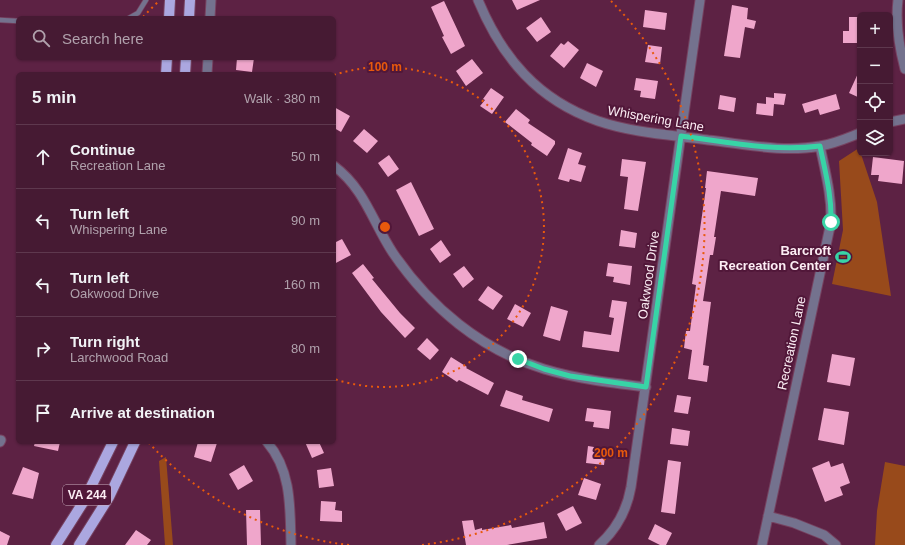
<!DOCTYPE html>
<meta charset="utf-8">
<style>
body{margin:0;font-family:Helvetica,sans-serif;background:#50273f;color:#f1f3f6}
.controls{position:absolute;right:12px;top:12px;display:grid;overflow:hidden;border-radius:6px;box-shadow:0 1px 3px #0004}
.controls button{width:36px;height:36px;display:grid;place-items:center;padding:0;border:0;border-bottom:1px solid #5e384e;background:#461a33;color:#f1f3f6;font:20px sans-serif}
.stop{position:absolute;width:12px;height:12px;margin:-9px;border:3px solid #38d4a6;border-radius:50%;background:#fff}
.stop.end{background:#38d4a6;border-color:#fff;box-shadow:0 1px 4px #0008}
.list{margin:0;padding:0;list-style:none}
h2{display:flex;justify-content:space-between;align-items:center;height:52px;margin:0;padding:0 16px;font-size:17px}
h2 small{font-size:13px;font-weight:400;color:#b0a1ac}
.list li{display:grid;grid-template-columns:26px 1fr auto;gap:12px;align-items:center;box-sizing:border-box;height:64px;padding:0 16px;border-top:1px solid #5e384e}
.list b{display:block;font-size:15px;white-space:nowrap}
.list p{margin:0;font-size:13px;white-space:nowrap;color:#b0a1ac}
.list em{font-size:13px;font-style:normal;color:#b0a1ac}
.icon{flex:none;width:22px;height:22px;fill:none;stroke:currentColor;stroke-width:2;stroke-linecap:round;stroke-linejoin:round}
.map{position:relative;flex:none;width:905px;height:545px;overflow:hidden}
.search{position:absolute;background:#461a33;box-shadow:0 1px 3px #0004;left:16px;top:16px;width:320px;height:44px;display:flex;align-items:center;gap:10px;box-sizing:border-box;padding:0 14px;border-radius:6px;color:#b0a1ac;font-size:15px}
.panel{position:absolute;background:#461a33;box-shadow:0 1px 3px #0004;left:16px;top:72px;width:320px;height:372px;border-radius:6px}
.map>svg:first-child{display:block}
</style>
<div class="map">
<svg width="905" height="545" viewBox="0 0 905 545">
<rect width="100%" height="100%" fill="#5d2244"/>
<path fill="#984a1b" d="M859,148L877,202L891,296L832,284L843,230L839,161Z
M166,457L173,545H165L159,461Z
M885,462L905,466V545H875L877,511Z"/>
<path fill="#efa6cb" d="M512,0H540L517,10Z
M444,1L465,46L451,54L442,37L444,36L431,7Z
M732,5L748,8L747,19L756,21L754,29L745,27L740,58L724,56Z
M645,10L667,13L665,30L643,27Z
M541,17L551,32L537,42L526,28Z
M849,17H860V43H843V31H849Z
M568,41L579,50L564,68L550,56L561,43L564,45Z
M648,45L662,47L660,64L645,62Z
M237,58H254L252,72L236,70Z
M472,59L483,73L466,86L456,71Z
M587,63L603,71L596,87L580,78Z
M860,69V98L849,93Z
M636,78L658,81L655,99L640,97L641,91L634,90Z
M491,88L504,97L492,114L480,106L485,100L483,99Z
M774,93L786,94L784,105L774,104L773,116L756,114L757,103L766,104V97L774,98Z
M836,94L840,109L820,115L818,109L805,113L802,104Z
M720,95L736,98L734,112L718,109Z
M334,107L350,116L341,132L334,128Z
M516,109L530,120L528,123L555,141V144L547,156L531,145L532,143L505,122Z
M364,129L378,141L367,153L353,141Z
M568,148L582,153L578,164L586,166L581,182L570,179L569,182L558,179Z
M389,155L399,169L388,177L378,163Z
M873,157L904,161L902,184L878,181L879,175H871Z
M622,159L646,162L638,211L624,209L628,177L620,176Z
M707,171L758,178L755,196L721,191L714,237H716L713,255H710L703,301L711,302L703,365L709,366L707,382L688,379L692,350L684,348L686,331H690L696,285L692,284L706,188H705Z
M411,182L434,229L419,236L396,190Z
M621,230L637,233L635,248L619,246Z
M342,239L351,255L334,264V243Z
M441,240L451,255L440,263L430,249Z
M608,263L632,266L630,285L613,282L614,277L606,276Z
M363,264L374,278L372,279L400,313L415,328L405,338L381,312L352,273Z
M464,266L474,279L463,288L453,274Z
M488,286L503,296L493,310L478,300Z
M612,300L627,302L619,352L582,347L584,331L611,335L614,318L609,317Z
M515,304L531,313L523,327L507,319Z
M551,306L568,311L560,341L543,336Z
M427,338L439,350L430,360L417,349Z
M832,354L855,358L850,386L827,382Z
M451,357L467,367L466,368L494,383L488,395L459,380L457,382L442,372Z
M506,390L523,396L522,400L553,409L549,422L500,406Z
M677,395L691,397L688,414L674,412Z
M587,408L611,411L609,429L593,427L594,422L585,421Z
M824,408L849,412L844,445L818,440Z
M672,428L690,431L688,446L670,444Z
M35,442H60L58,451L34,446Z
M198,442H211L217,443L211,462L194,457Z
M305,442H319L324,453L312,458Z
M588,446L606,449L604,465L586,463Z
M668,460L681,462L675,514L661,512Z
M829,461L831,467L843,463L850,483L840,487L843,495L825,502L812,468Z
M244,465L253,481L238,490L229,474Z
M23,467L39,473L33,499L12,494Z
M331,468L334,486L319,488L317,470Z
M584,478L601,484L596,500L578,495Z
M321,501L336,502L335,510L342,511V522L320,521Z
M573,506L582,523L566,531L557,514Z
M246,510H260L261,545H247Z
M473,520L475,530L482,528V530L511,525L512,528L544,522L547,538L507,545H466L462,521Z
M655,524L672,533L666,545H660L648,539Z
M136,530L151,540L147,545H125Z
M0,531L10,536L7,545H0Z"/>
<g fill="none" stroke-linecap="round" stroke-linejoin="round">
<defs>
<path id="lane" d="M129,18L138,13L146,0
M0,20L18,21"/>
<path id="street" d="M478,0C502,58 538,100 598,121C633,133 672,135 708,140C745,144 783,153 820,146C834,144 847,138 860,133
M898,0C895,24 899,46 905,69
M210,18L211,0
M207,74L208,58
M890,122L905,119
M334,166C365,189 373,223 393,253C430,307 481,350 544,369C577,379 612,383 646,387
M0,442L1,440
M267,442C292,471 290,509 291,545
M768,516L794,523L824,535L836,545
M599,545C617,529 627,510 631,487L700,0
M762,545L831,222C832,196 825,171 820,146"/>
<path id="primary" d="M169,18L170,0
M189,18L190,0
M166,74L167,58
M185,74L186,58
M56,545L84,501L113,442
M79,545L109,497L135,442"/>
</defs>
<use href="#lane" stroke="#764260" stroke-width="6"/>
<use href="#street" stroke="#764260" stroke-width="11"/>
<use href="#primary" stroke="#764260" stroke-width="12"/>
<use href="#lane" stroke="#74728e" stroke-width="4.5"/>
<use href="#street" stroke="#74728e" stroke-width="9"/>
<use href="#primary" stroke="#aba7e0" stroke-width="10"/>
</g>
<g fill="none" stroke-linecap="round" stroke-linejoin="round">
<path stroke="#38d4a6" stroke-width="5" d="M518,359L544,369L570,376L646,387L681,136C727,142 774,152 820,146C825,171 832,196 831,222"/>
</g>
<g fill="none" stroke="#e8590c" stroke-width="2" stroke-dasharray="2 4">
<path d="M334 75A160 160 0 1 1 334 379"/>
<path d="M349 545A320 320 0 0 1 149 443M143 17A320 320 0 0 1 159 1M611 1A320 320 0 0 1 421 545"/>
</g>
<defs>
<symbol id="stadium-bare" viewBox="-9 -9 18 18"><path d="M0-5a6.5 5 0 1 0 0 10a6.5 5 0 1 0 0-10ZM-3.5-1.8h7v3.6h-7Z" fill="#38d4a6" stroke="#511739" stroke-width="2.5" paint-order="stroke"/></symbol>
</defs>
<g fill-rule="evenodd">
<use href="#stadium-bare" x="832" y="246" width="22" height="22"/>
</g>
<g text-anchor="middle" stroke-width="4" stroke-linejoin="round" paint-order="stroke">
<rect fill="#511739" stroke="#c9adbc" stroke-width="1" x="63" y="485" width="48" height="20" rx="3"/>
<g font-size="12" font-weight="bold" fill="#fcedf4">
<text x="87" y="499">VA 244</text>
</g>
<g font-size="13" fill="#fcedf4" stroke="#511739">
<text transform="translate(656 118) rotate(10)" y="5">Whispering Lane</text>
<text transform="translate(648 275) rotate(-82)" y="5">Oakwood Drive</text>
<text transform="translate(791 343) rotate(-78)" y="5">Recreation Lane</text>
</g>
<g font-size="13" font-weight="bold" fill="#fcedf4" stroke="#511739" text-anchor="end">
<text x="831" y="255">Barcroft<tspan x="831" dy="15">Recreation Center</tspan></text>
</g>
</g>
<circle cx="385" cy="227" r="6" fill="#e8590c" stroke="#511739" stroke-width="2"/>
<g font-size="12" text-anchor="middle" font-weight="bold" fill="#e8590c" stroke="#511739" stroke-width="4" stroke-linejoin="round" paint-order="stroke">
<text x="385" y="71">100 m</text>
<text x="611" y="457">200 m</text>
</g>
</svg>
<div class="controls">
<button>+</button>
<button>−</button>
<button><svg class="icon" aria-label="locate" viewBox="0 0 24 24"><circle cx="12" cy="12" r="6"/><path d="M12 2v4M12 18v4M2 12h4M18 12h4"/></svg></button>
<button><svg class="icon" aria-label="layers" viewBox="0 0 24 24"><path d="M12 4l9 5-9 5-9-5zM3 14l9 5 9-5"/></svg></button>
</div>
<div class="stop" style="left:831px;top:222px"></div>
<div class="stop end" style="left:518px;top:359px"></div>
<div class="search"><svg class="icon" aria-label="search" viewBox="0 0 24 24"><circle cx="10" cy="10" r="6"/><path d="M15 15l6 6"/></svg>Search here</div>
<section class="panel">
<h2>5 min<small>Walk · 380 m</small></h2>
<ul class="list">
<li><svg class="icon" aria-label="ahead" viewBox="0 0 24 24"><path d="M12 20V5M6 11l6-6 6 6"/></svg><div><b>Continue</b><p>Recreation Lane</p></div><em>50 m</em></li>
<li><svg class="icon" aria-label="left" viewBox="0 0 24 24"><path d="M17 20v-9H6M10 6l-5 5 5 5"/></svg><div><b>Turn left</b><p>Whispering Lane</p></div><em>90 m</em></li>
<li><svg class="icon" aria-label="left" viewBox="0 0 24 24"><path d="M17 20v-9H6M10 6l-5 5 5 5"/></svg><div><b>Turn left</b><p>Oakwood Drive</p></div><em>160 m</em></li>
<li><svg class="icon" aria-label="right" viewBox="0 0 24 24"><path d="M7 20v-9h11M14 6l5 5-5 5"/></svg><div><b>Turn right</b><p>Larchwood Road</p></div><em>80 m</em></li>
<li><svg class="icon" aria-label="arrive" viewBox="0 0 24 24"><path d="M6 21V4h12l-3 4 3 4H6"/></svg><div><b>Arrive at destination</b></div></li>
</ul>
</section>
</div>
